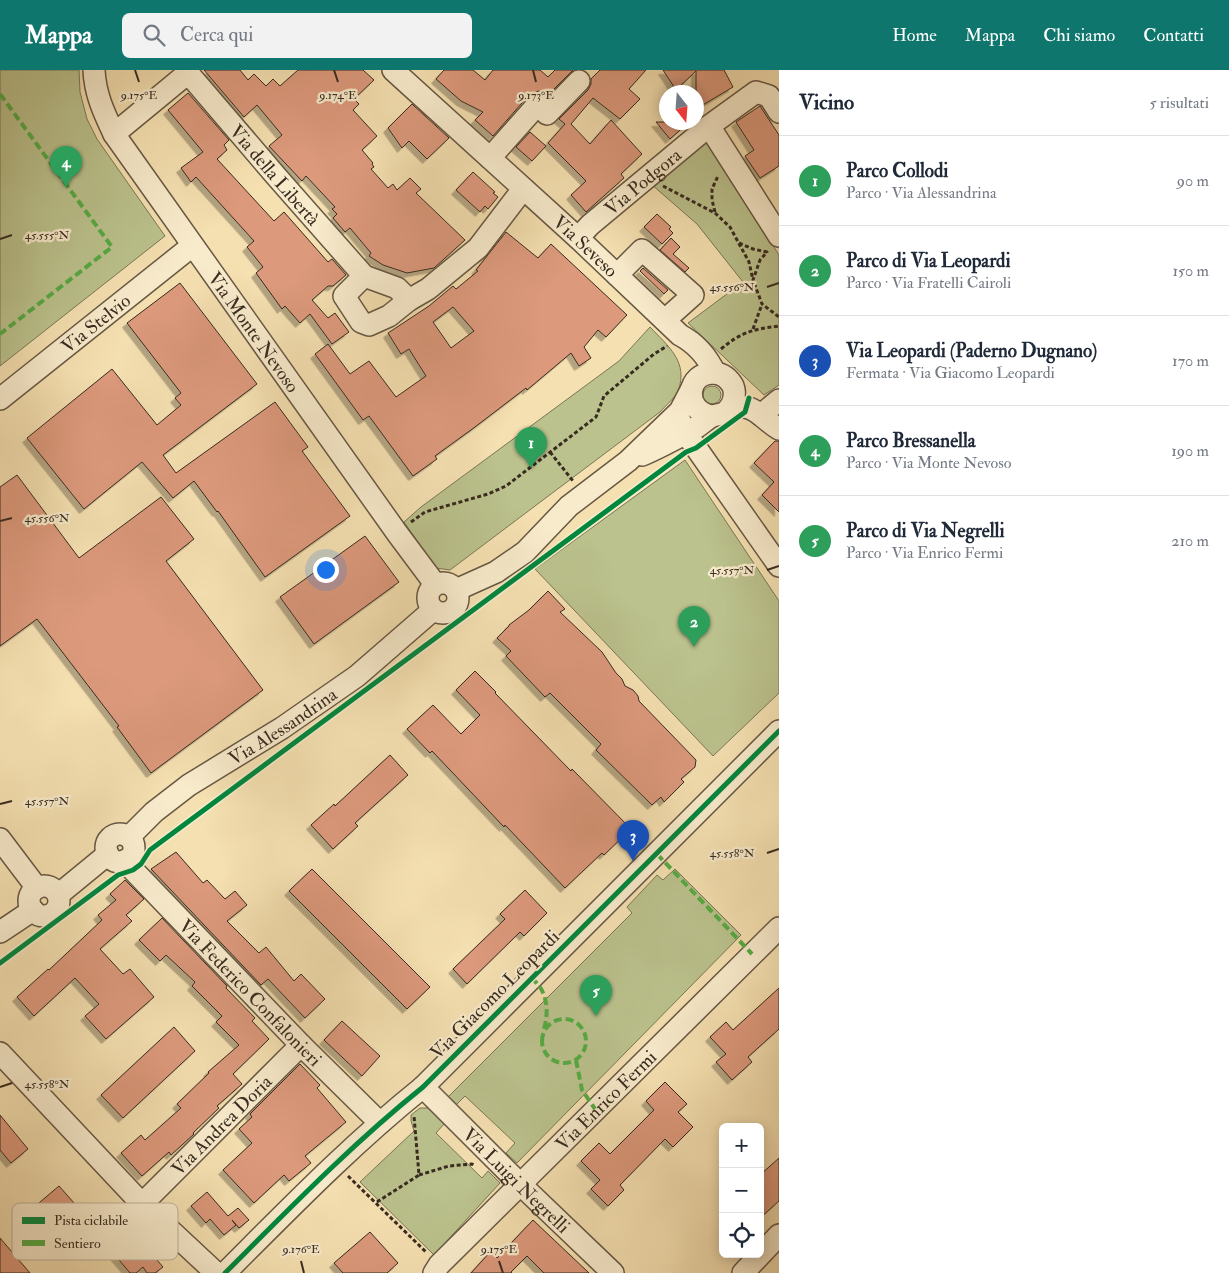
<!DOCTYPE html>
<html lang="it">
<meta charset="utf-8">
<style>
body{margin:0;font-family:"IM FELL Double Pica",serif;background:#f2f2f3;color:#1f2937}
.controls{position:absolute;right:15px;bottom:15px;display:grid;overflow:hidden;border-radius:8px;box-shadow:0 2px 12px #0003}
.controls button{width:45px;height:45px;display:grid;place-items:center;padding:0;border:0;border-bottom:1px solid #e0e1e3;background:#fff;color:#1f2937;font:25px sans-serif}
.compass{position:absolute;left:659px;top:15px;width:45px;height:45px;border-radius:50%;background:#fff;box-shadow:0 2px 12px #0003;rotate:163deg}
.you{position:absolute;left:325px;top:499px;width:18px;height:18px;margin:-12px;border:4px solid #fff;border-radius:50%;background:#1a73e8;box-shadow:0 0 0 8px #1a73e833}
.badge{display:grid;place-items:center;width:32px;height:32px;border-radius:50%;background:#0f766e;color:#fff;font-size:16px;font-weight:700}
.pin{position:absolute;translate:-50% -41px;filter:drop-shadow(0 1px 2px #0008)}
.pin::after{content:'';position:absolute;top:26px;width:18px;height:15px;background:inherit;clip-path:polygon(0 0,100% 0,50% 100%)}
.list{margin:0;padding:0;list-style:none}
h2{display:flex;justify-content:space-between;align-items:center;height:65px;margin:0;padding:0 20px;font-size:21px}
h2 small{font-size:16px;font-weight:400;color:#747a83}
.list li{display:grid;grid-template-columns:32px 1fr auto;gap:15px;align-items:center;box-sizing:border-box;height:90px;padding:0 20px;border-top:1px solid #e0e1e3}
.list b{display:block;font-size:19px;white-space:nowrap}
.list p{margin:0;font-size:16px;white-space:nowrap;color:#747a83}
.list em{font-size:16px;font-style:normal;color:#747a83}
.icon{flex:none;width:28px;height:28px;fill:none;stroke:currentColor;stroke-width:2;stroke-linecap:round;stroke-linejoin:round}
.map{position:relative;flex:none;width:779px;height:1203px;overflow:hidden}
header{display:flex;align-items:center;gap:30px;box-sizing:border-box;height:70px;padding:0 25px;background:#0f766e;color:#fff}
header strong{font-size:24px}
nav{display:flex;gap:28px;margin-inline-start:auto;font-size:18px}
.search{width:350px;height:45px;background:#f2f2f3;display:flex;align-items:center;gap:12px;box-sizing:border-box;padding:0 18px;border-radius:8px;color:#747a83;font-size:19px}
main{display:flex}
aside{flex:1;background:#fff}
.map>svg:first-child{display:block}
</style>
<header>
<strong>Mappa</strong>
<div class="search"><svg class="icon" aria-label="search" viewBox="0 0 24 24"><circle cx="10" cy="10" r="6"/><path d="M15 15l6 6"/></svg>Cerca qui</div>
<nav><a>Home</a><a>Mappa</a><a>Chi siamo</a><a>Contatti</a></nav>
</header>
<main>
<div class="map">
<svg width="779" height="1203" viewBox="0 0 779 1203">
<defs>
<filter id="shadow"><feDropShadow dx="-4.5" dy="4.5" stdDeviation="0" flood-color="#0004"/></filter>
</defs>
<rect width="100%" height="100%" fill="#f5e0b1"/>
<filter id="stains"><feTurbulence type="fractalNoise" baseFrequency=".004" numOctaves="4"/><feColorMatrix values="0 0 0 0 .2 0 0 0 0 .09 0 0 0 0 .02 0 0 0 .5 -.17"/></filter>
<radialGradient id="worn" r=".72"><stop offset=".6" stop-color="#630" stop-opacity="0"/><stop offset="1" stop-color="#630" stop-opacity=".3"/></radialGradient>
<path fill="#bbc28d" stroke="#7a7656" d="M0,0H79L80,22L87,49L97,69L165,166L0,296Z
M705,70L779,185V315L764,325L688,253L743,212L697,154L651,114Z
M650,257C668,276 689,292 678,321C675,328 665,336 660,342L450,500L436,498L404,452L421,437L619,291Z
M703 325a9 9 0 1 1 18 0a9 9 0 1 1-18 0Z
M685,390L779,531V623L713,686L535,499Z
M675,799L741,865L517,1093L506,1083L515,1073L465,1026L455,1036L447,1028L632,843L627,837L657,805L663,810Z
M420,1038H428L444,1054L436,1063L482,1108L488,1101L500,1113L434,1185L360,1112L414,1061L411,1051V1045Z"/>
<path fill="#dc997b" stroke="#382b20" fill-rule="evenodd" filter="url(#shadow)" d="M204,0H240L248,10L254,4L266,16L273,9L280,16L298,0H363L374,10L354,29L359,34L353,40L377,66L362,80L373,93L372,94L374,97L371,99L388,118L393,114L397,120L410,108L421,119L416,123L465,170L434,198L407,203L383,195L369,186L371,183L350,158L345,162L333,148L337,144L332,139L335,137L306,106L302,111L269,76L282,65L257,35L244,47Z
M444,0H473L485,10L493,0H540L548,7L555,0H573L547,26L539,21L529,25L493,66L475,50L483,42L461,31L436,9Z
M600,0H646L629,19L640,29L620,49L593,28L571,54L590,74L611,50L642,84L621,104L624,108L586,142L571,125L586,111L548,73L565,54L559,49L588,20L591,14V9Z
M663,0H724L733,17L701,36L696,28V1L676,20Z
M188,23L229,70L224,75L227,80L217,89L274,151L284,142L328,192L332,189L346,205L333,216H328L312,230L328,248L335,243L349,262L332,274L310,244L300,253L285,236L282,239L256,203L263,197L247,177L254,171L196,107L191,112L181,98L203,82L168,40Z
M412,34L449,68L427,89L409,71L402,78L388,58Z
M760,36L779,65V96L760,108L745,86L754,80L736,52Z
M656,52H689L670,69Z
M530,62L546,76L532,91L516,77Z
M473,102L495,122L493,123L498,127L488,139L485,136L480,142L456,120Z
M657,144L671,157L669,159L673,163L662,174L644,157Z
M506,162L538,188L551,174L627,245L606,267L598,260L584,277L591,288L579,296L571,283L527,320L526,318L475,357L435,386L437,389L413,406L369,346L363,350L315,284L328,274L350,304L369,291L396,327L426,306L409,279L401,284L388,263L429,236L453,216L456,219L478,201L476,200ZM453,237L474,261L451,278L433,252Z
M671,168L680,177L673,184L689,198L685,202L660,180Z
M643,198L668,220L664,224L640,201Z
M180,213L257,314L163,385L176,403L275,332L308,377L302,381L350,446L265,507L218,441L217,442L194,411L173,428L142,392L84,439L27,368L112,299L157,355L181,335L175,328L181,323L127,253Z
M775,371H779V442L762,425L774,412L754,393Z
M17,405L79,488L161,427L194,469L166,491L263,620L151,703L117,657L119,656L37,549L0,576V417Z
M365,466L399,512L314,574L280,527Z
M548,521L565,539L560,542L602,582L616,603L622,609L625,616L633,620L638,626L639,631L696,690L695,697L681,709L684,712L664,732L661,727L652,735L596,680L601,674L550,623L545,627L506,586L511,581L497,568L509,556V555L529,540Z
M475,601L496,622L495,623L571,701L572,699L631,759L604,785L602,783L565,818L505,755L504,757L432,681L430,683L407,659L433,635L461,664L480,645L456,620Z
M390,685L408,705L355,753L358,756L333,779L311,755L334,734L335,736Z
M176,782L203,813L207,810L225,829L235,821L247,835L227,851L259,883L266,877L294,911L301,904L325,929L305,948L268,909L261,915L151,799Z
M312,799L430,917L407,939L289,821Z
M125,810L144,829L126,845L132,851L100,879L123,904L130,899L154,927L106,969L85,946L99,934L75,908L34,946L17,927L48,899L49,900L102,850L98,845L116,830L110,824Z
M525,820L547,843L524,866L520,862L467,914L453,899L505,849L500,844Z
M162,848L227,916L226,918L255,948L252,951L269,969L233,1004L242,1014L217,1036L219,1038L193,1063L194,1064L171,1085L169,1082L142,1106L121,1083L141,1065L145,1070L181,1038L177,1034L209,1003L208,1002L239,975L216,952L222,946L192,916L195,912L166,885L160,891L139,870Z
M779,918V959L748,987L752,992L732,1010L716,992L726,984L710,967L726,952L733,960Z
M342,951L380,986L362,1006L324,970Z
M174,957L195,981L123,1048L101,1025Z
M300,994L320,1015L317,1018L346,1052L305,1086L311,1093L289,1111L284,1105L254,1133L223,1100L252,1073L239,1059L252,1047L250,1044Z
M665,1012L687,1034L678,1042L693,1057L673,1077L665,1069L620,1115L624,1120L608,1136L591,1119L600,1110L581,1091L599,1073L610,1084L654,1040L646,1031Z
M0,1045L28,1079L11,1093L0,1080Z
M779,1088V1131L760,1148V1105Z
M59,1116L90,1151L64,1174L33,1138Z
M207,1122L228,1146L238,1138L249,1150L239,1158L232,1150L236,1155L224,1165L210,1149L206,1153L191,1136Z
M533,1150L589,1203H544L527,1186L511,1202L512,1203H471L491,1181L497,1188Z
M370,1162L398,1193L387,1203H343L334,1193Z
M135,1167L142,1176L147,1173L160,1188L157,1190L163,1197L155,1203H147L143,1197L136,1203H130L114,1184Z
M0,1168L30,1203H0Z"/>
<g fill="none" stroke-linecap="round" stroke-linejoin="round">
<defs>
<g id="minor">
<path id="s1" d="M94,0C95,24 104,43 114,64L397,463L435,514"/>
<path id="s2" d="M393,0L578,168L680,265C697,274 707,286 715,303"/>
<path d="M709,56L779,166"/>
<path id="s3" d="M114,64L188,3L276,106L364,206L397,218L409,230L428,219L478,178L523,119"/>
<path d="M490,88L538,34L547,44L579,11"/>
<path id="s4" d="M578,168L590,155L709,56L756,22L769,26L779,42"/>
<path d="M617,205L642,180L693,225L665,250"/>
<path d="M364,206L344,226L361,252L369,255L389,246L409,230"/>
<path id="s5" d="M0,329L192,176"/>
<path d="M726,342C752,328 759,347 779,359"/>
<path d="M761,345L779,330"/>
<path d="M680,351L690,369L779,496"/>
<path d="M642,385C661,377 679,367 697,357C702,354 707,348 713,346C718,344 723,345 727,341C734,334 736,324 733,316C729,309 723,304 715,303C686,301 682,341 712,346"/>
<circle cx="443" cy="528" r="15"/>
<path d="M456,520L496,502L525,482L569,436L628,391L680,341L692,318"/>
<circle cx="120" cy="778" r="14"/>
<path id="s6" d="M129,767L154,742L189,715L282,658L357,606L433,540"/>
<path d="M0,769L37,818"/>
<path id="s7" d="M126,790L133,800L301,975L380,1053"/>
<circle cx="44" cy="831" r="15"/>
<path d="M58,825L108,784"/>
<path d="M0,862L33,840"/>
<path d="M0,983L142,1134L216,1203"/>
<path id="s8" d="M423,1017L520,1114L613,1203"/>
<path id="s9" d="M142,1134L301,975"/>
<path d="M225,1203C289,1139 352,1074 423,1017L779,661"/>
<path id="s10" d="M434,1203L439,1195L779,858"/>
<path d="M743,1203L779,1165"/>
</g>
</defs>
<use href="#minor" stroke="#675844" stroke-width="24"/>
<path stroke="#382b20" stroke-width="3" stroke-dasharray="4 2.5" stroke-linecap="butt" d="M663,116L715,143L730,157L749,192L753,210
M715,142L712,130V119L718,106
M739,173L753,179L767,182L760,190L753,210L762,234L779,247
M753,259L762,234
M721,279C741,262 754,259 779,256
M550,382L573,411
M411,452L425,442L488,424L506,416L596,347L604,326L654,284L667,276
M419,1105L449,1096L472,1094L474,1095
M348,1106L426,1182
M377,1132L419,1105L414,1046"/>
<use href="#minor" stroke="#f8ebcc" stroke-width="21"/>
<path stroke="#55ab43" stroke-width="4" stroke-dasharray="8 4" stroke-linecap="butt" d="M0,24L112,177L0,264
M657,784L752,884
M531,908C548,920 549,942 544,959
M542 971a22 22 0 1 1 44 0a22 22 0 1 1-44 0Z
M576,990L582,1020L595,1039"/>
<defs>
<path id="cycleway" d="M0,893L118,805L133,800L141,794L150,780L686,382L696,378L745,342L749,328
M225,1203C289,1139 352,1074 423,1017L779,661"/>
</defs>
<use href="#cycleway" stroke="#f8ebcc" stroke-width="8"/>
<use href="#cycleway" stroke="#00873e" stroke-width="5"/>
</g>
<path fill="none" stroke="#382b20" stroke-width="2" d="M135,0L139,12M334,0L338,12M533,0L536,12M0,169L12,165M767,217L779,213M0,451L12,448M767,500L779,496M0,734L12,731M767,783L779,779M0,1017L12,1013M301,1191L304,1203M499,1191L503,1203"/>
<g text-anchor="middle" stroke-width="4.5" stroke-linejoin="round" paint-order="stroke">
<g font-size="19" fill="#382b20" stroke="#f8ebcc">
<text dy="7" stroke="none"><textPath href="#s3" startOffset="230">Via della Libertà</textPath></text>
<text dy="7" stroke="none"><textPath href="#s4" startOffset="86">Via Podgora</textPath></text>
<text dy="7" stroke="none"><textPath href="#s2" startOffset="261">Via Seveso</textPath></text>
<text dy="7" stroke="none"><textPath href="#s5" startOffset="122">Via Stelvio</textPath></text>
<text dy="7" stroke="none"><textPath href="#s1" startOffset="310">Via Monte Nevoso</textPath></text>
<text dy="7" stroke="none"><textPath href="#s6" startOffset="190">Via Alessandrina</textPath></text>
<text dy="7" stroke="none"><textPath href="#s7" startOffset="182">Via Federico Confalonieri</textPath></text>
<text transform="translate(494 924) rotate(-45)" y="7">Via Giacomo Leopardi</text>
<text dy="7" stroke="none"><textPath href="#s10" startOffset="244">Via Enrico Fermi</textPath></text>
<text dy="7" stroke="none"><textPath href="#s9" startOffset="112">Via Andrea Doria</textPath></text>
<text dy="7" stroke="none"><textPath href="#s8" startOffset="132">Via Luigi Negrelli</textPath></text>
</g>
</g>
<rect x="12" y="1133" width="166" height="57" rx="8" fill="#f8ebcc" stroke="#beb198" stroke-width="1"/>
<rect x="22" y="1147" width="23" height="7" fill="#00873e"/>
<rect x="22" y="1170" width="23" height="6" fill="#55ab43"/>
<g font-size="14" fill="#382b20">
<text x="54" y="1155">Pista ciclabile</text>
<text x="54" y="1178">Sentiero</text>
</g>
<g font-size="12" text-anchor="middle" fill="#382b20" stroke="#f8ebcc" stroke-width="4.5" stroke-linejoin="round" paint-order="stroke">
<text x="139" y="29">9.175°E</text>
<text x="338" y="29">9.174°E</text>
<text x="536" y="29">9.173°E</text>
<text x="47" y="169">45.555°N</text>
<text x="732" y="221">45.556°N</text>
<text x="47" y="452">45.556°N</text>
<text x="732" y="504">45.557°N</text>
<text x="47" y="735">45.557°N</text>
<text x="732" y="787">45.558°N</text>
<text x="47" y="1018">45.558°N</text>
<text x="301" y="1183">9.176°E</text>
<text x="499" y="1183">9.175°E</text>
</g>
<rect width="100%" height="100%" filter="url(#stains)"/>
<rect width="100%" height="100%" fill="url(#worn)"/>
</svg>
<div class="controls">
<button>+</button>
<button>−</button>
<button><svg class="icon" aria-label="locate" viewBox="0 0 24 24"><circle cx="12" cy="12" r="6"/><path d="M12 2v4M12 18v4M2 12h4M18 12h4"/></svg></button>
</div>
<svg class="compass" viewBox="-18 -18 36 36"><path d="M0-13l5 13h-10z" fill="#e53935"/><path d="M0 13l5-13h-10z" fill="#747a83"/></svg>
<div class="you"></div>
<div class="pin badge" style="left:531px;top:398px;background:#2e9e5b">1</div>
<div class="pin badge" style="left:694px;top:577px;background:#2e9e5b">2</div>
<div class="pin badge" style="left:633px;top:791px;background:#1a4fb4">3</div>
<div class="pin badge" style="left:66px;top:117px;background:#2e9e5b">4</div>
<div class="pin badge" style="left:596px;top:946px;background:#2e9e5b">5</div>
</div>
<aside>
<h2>Vicino<small>5 risultati</small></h2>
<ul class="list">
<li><span class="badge" style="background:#2e9e5b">1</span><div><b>Parco Collodi</b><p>Parco · Via Alessandrina</p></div><em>90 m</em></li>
<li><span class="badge" style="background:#2e9e5b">2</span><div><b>Parco di Via Leopardi</b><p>Parco · Via Fratelli Cairoli</p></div><em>150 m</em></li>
<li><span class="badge" style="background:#1a4fb4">3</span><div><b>Via Leopardi (Paderno Dugnano)</b><p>Fermata · Via Giacomo Leopardi</p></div><em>170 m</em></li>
<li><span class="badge" style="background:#2e9e5b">4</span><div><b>Parco Bressanella</b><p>Parco · Via Monte Nevoso</p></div><em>190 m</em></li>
<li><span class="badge" style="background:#2e9e5b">5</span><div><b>Parco di Via Negrelli</b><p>Parco · Via Enrico Fermi</p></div><em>210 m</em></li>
</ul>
</aside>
</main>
